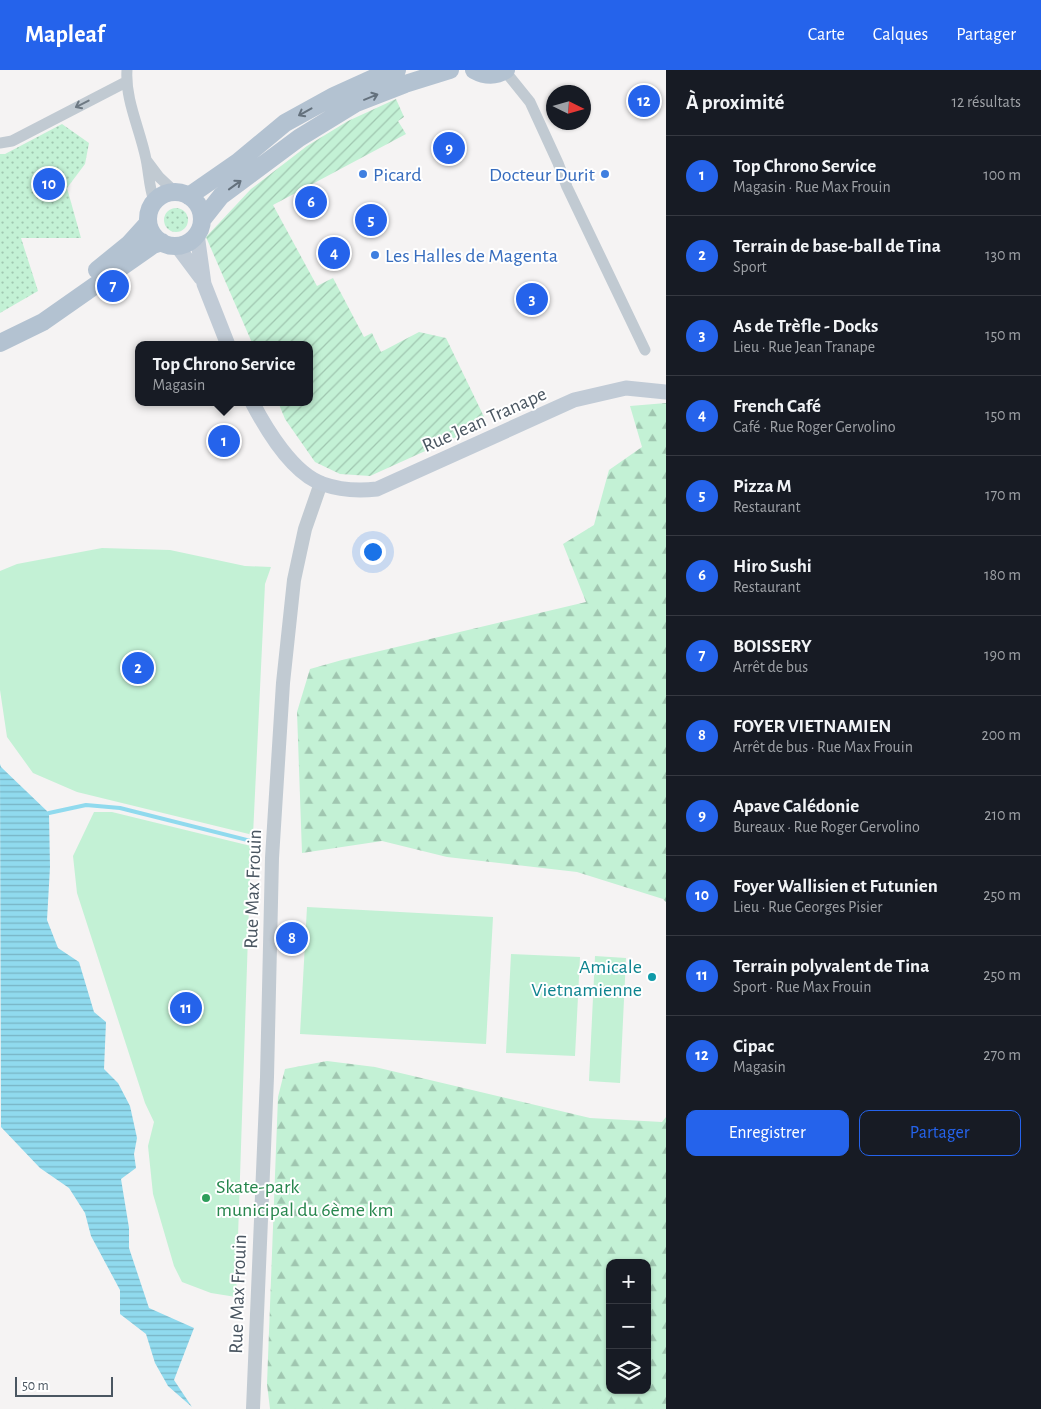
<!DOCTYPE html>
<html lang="fr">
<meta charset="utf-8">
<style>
body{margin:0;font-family:"Alegreya Sans",sans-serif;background:#242831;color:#f1f3f6}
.controls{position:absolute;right:15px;bottom:15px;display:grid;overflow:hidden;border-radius:10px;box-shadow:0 1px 4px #0004}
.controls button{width:45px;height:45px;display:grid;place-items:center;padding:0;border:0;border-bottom:1px solid #363941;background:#171b24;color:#f1f3f6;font:25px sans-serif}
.compass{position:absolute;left:546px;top:15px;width:45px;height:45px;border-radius:50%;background:#171b24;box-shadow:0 1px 4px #0004;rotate:95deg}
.scale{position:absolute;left:15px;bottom:12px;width:98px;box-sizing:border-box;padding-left:5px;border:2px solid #4a5661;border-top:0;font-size:14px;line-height:18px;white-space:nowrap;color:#4a5661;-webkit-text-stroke:4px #fff;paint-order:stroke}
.you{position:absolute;left:372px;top:481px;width:18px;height:18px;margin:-12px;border:4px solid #fff;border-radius:50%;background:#1a73e8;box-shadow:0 0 0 8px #1a73e833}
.badge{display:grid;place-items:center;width:32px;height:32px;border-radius:50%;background:#2563eb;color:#fff;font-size:16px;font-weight:700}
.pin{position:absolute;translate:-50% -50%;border:2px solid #fff;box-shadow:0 1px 5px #0006}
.popup{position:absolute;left:135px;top:271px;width:178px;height:65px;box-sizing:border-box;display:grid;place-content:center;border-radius:10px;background:#171b24;filter:drop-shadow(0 1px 4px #0005);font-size:16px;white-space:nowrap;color:#9ea1a6}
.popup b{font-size:19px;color:#f1f3f6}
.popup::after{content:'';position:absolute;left:50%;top:100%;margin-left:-10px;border:10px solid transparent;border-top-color:#171b24}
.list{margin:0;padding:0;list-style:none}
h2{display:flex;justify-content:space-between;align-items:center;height:65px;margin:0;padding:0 20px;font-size:21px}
h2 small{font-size:16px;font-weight:400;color:#9ea1a6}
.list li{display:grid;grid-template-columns:32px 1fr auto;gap:15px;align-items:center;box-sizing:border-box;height:80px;padding:0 20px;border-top:1px solid #363941}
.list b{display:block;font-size:19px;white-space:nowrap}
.list p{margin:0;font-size:16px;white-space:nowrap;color:#9ea1a6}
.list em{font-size:16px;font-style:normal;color:#9ea1a6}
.actions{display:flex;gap:10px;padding:15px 20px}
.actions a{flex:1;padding:11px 0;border:1px solid #2563eb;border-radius:10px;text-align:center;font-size:18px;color:#2563eb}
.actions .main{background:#2563eb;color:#fff}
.icon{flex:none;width:28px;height:28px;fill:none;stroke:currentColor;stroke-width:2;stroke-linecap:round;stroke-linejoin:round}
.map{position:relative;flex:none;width:666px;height:1339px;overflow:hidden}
header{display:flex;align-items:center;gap:30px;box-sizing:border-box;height:70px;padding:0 25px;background:#2563eb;color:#fff}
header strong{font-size:24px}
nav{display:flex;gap:28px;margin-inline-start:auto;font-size:18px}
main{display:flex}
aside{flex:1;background:#171b24}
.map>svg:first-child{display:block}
</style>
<header>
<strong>Mapleaf</strong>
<nav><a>Carte</a><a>Calques</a><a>Partager</a></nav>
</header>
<main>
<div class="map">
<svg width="666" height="1339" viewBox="0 0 666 1339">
<defs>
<pattern id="grass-dots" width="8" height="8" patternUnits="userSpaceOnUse" patternTransform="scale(1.25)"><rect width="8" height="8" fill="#c3f1d5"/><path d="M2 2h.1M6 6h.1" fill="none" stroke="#a0c6b0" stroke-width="1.8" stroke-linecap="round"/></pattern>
<pattern id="forest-firs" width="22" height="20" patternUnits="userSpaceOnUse" patternTransform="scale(1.25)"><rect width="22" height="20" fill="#c3f1d5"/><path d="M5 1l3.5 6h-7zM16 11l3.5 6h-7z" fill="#a0c6b0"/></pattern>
<pattern id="garden-furrows" width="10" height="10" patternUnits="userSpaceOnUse" patternTransform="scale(1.25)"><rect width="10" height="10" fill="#c3f1d5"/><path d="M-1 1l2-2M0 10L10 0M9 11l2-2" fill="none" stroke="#a0c6b0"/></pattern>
<pattern id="water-rules" width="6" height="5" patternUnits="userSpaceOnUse" patternTransform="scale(1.25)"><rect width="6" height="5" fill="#90daee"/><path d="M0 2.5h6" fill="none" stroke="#78b4c4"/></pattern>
</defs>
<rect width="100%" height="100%" fill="#f5f3f3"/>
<path fill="url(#grass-dots)" d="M62,54L89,73L85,94L67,118L81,168H21L38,221L0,243V84H5Z
M164 150a12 12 0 1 1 24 0a12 12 0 1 1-24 0Z"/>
<path fill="url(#forest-firs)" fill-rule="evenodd" d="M666,333V832L663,829L577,802L447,787L382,771L302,783L297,642L310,599L342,590L586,532L563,474L594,455L609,400L642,377L630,336Z
M327,991L375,997L590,1048L662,1052L666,1047V1339H270L267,1314L278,1027L285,999ZM610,1193H647V1320H610Z"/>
<path fill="#c3f1d5" d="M102,478L170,480L245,496L271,497L265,514L253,765L77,722L33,703L7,667L0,620V501L17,494Z
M94,742H112L251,776L236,1227L211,1223L182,1212L174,1196L153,1124L148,1076L154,1052L145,1033L77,823L73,786Z
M307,837L493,847L486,974L300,964Z
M511,884L580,887L575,986L506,983Z
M595,886L626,888L620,1013L589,1011Z"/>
<path fill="url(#garden-furrows)" d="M396,29L404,47L398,51L406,64L273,135L317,216L333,208L364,267L372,263L381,282L419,262L446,268L487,353L370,406L340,404L315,392L285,349L278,332H309V275H253L206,167L251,119L307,76L348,51Z"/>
<path fill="url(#water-rules)" d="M0,694L1,697L49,743L50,797L47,850L58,878L79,892L94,942L106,952L104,999L118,1013L130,1036L137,1068L134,1084L136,1098L121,1109L129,1158V1178L149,1238L194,1258L174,1310L192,1337L168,1316L155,1293L146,1264L120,1244V1220L91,1166L85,1143L69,1118L40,1098L1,1057Z"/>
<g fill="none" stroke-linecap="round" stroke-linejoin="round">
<path stroke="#90daee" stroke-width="4" d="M49,743L86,735L120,738L259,773"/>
<path stroke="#c1cad2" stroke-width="11" d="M127,0C125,30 140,59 146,89C149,103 149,117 154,131
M505,1L530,32L558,93L567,117L645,280
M0,73L12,71L126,12
M147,91L159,107L175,122"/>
<path stroke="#c1cad2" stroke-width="14" d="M253,1339L267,1007L272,788L283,613L294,510L305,459L321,413"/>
<path stroke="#c1cbd6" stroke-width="15" d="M197,164L204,214L228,275
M177,176L201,208
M252,332C266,359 293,404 323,414C340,420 359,421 377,419L574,330L626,318L666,322"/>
<path stroke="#b3c2d1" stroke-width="18" d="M474,0C485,6 495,7 506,0
M148 149a27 27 0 1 1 54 0a27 27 0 1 1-54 0Z
M189,126L238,92L285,53L334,26L378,6L397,0
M202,150L221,126L299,68L356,33L405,14L450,0
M97,200L129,174L148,153
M0,273L43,252L153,175L162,172"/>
</g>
<defs><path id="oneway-shaft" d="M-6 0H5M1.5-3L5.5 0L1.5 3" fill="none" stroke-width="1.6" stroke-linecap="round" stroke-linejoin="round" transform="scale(1.25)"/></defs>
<g stroke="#64717d">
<use href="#oneway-shaft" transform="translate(371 27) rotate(-22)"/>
<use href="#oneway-shaft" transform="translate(305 42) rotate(151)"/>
<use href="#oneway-shaft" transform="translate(235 115) rotate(-36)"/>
</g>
<use stroke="#6e7983" href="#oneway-shaft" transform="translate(82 34) rotate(153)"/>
<g fill="#3f7fe0" stroke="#fff" stroke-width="2">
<circle cx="363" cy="104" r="5"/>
<circle cx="605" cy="104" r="5"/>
<circle cx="375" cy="185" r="5"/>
</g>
<circle fill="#0f9aa8" stroke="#fff" stroke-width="2" cx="652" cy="907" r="5"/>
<circle fill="#2e9e5b" stroke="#fff" stroke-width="2" cx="206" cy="1128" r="5"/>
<g text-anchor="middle" stroke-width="4" stroke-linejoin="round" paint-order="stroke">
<g font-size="20" fill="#366cbe" stroke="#fff" text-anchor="start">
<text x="373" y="111">Picard</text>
<text x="595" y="111" text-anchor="end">Docteur Durit</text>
<text x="385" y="192">Les Halles de Magenta</text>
</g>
<g font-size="20" fill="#4a5661" stroke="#fff">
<text transform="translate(484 349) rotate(-24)" y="7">Rue Jean Tranape</text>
<text transform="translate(252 819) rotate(-88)" y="7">Rue Max Frouin</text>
<text transform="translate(237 1224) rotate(-88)" y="7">Rue Max Frouin</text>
</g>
<g font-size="20" fill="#0d838f" stroke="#fff" text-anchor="end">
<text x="642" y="903">Amicale<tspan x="642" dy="23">Vietnamienne</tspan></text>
</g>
<g font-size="20" fill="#27864d" stroke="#fff" text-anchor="start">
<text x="216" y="1123">Skate-park<tspan x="216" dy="23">municipal du 6ème km</tspan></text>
</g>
</g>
</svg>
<div class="controls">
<button>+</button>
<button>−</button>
<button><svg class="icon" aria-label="layers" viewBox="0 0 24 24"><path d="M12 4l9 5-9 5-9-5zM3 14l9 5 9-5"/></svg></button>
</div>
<svg class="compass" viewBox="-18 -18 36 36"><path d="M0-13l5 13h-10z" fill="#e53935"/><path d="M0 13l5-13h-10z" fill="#9ea1a6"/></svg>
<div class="scale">50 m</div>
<div class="you"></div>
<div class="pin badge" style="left:224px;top:371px">1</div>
<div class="popup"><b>Top Chrono Service</b>Magasin</div>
<div class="pin badge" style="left:138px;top:598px">2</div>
<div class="pin badge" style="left:532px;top:229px">3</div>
<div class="pin badge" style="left:334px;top:183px">4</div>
<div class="pin badge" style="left:371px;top:150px">5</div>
<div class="pin badge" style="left:311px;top:132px">6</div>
<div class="pin badge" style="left:113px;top:216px">7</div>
<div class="pin badge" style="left:292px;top:868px">8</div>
<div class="pin badge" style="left:449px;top:78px">9</div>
<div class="pin badge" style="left:49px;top:114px">10</div>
<div class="pin badge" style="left:186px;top:938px">11</div>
<div class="pin badge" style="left:644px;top:31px">12</div>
</div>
<aside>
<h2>À proximité<small>12 résultats</small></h2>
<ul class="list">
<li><span class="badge">1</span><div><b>Top Chrono Service</b><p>Magasin · Rue Max Frouin</p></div><em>100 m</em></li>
<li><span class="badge">2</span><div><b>Terrain de base-ball de Tina</b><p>Sport</p></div><em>130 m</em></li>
<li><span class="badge">3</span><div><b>As de Trèfle - Docks</b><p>Lieu · Rue Jean Tranape</p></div><em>150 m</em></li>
<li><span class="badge">4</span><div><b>French Café</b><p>Café · Rue Roger Gervolino</p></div><em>150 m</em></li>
<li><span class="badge">5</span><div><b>Pizza M</b><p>Restaurant</p></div><em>170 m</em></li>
<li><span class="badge">6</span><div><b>Hiro Sushi</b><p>Restaurant</p></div><em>180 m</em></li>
<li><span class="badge">7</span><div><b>BOISSERY</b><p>Arrêt de bus</p></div><em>190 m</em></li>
<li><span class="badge">8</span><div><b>FOYER VIETNAMIEN</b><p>Arrêt de bus · Rue Max Frouin</p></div><em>200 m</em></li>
<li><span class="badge">9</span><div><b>Apave Calédonie</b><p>Bureaux · Rue Roger Gervolino</p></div><em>210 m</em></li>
<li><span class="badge">10</span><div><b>Foyer Wallisien et Futunien</b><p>Lieu · Rue Georges Pisier</p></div><em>250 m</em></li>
<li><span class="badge">11</span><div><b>Terrain polyvalent de Tina</b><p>Sport · Rue Max Frouin</p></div><em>250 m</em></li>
<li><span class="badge">12</span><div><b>Cipac</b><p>Magasin</p></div><em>270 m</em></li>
</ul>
<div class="actions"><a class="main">Enregistrer</a><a>Partager</a></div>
</aside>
</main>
